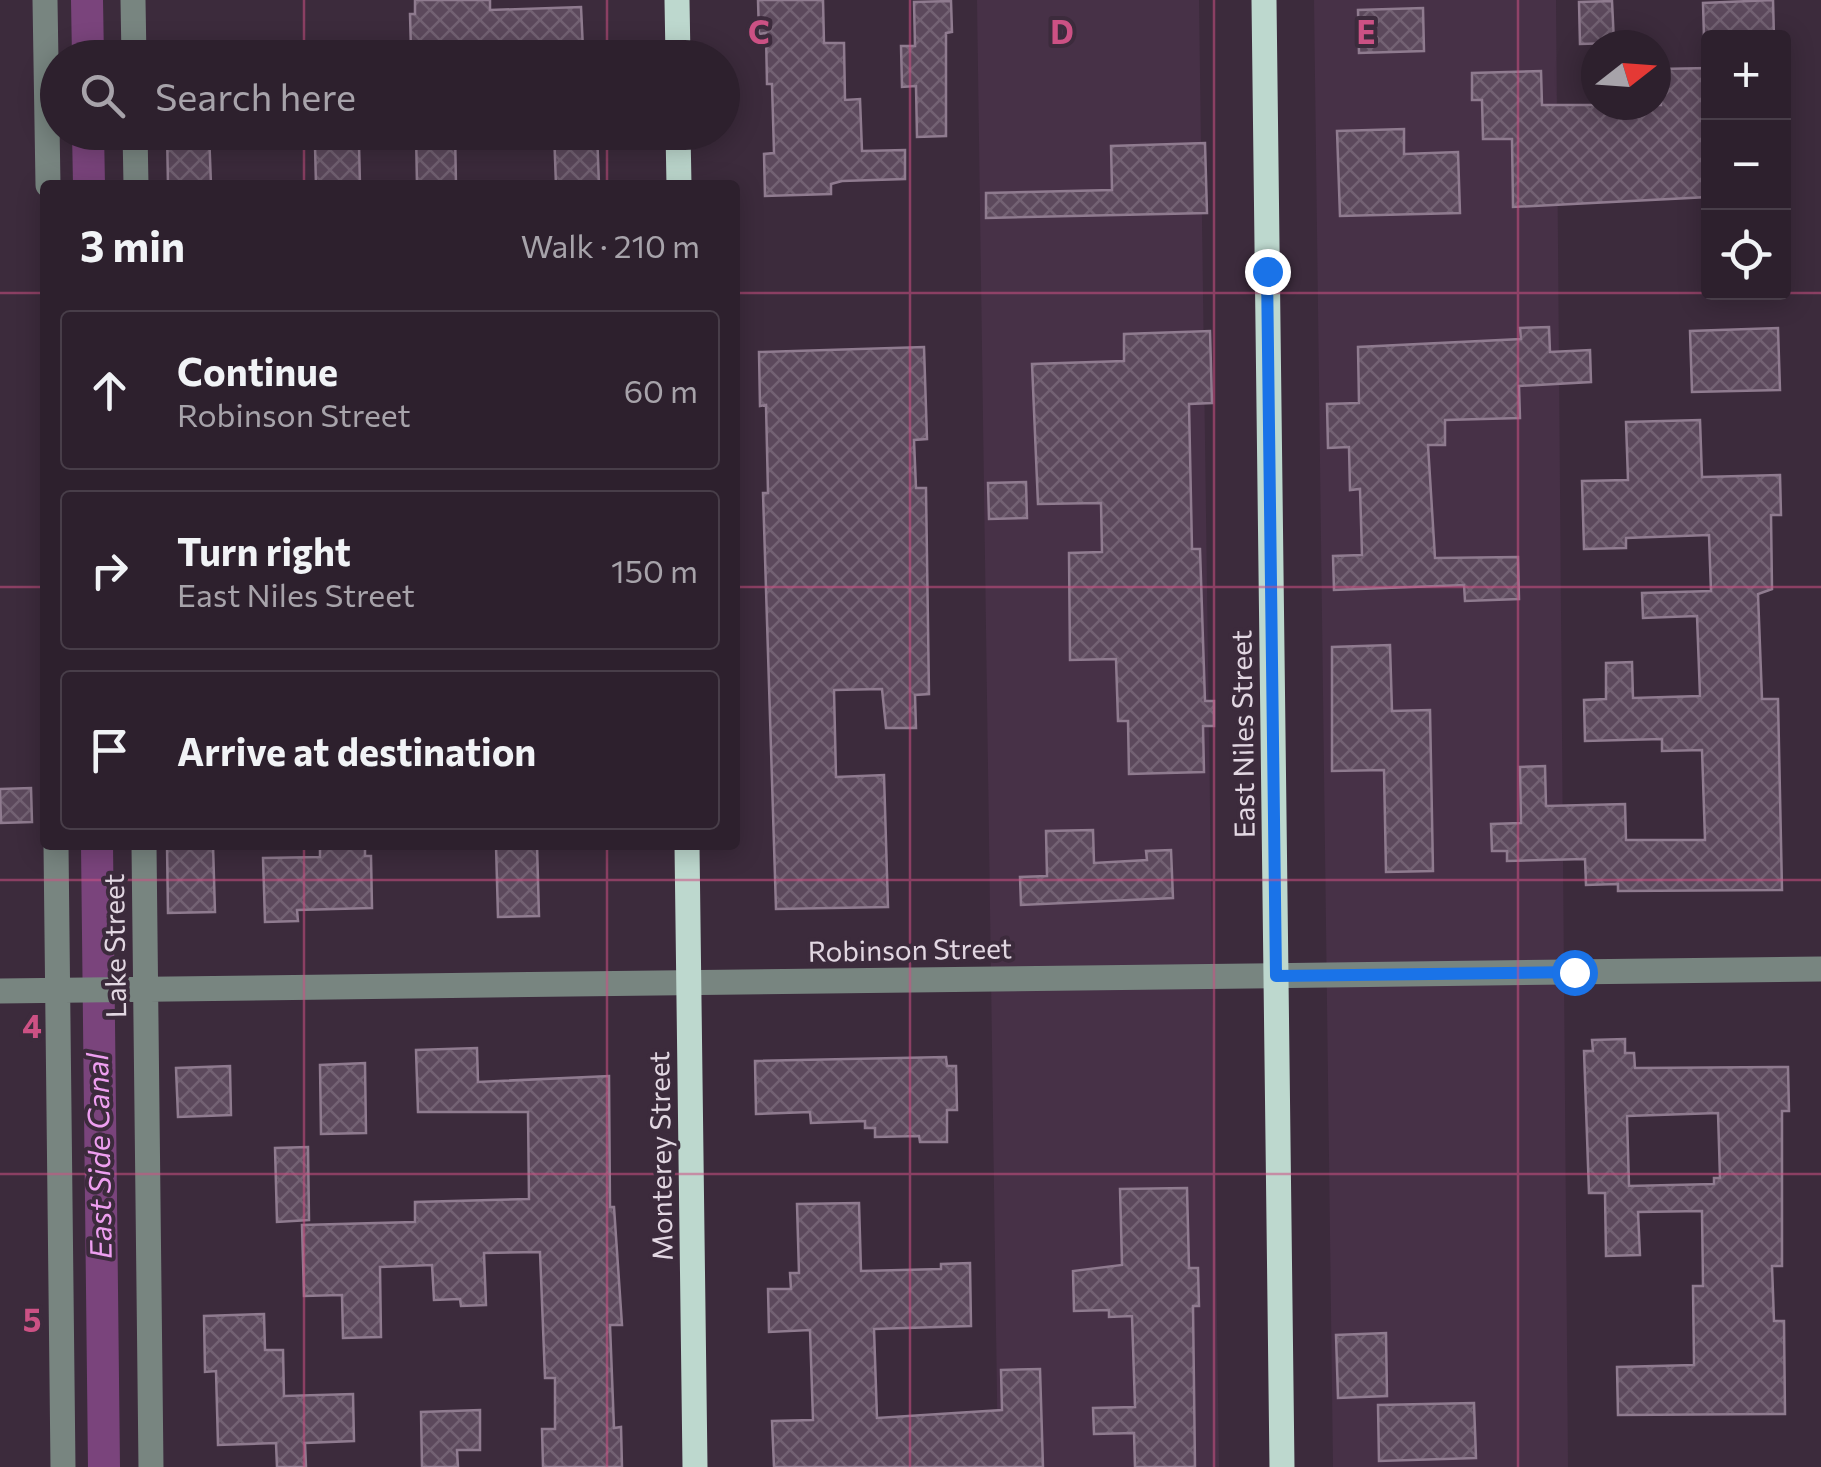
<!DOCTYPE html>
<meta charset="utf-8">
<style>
body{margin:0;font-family:Commissioner,sans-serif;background:#392d39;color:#f1f3f6}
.controls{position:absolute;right:30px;top:30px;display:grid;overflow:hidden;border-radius:10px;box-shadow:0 5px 25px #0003}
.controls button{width:90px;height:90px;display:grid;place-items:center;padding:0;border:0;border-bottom:2px solid #483e49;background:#2d202d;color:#f1f3f6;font:50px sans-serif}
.compass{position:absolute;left:1581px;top:30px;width:90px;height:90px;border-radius:50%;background:#2d202d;box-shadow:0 5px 25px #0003;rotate:73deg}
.stop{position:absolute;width:30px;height:30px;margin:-22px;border:8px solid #1a73e8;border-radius:50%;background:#fff}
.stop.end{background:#1a73e8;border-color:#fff;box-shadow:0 2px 10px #0008}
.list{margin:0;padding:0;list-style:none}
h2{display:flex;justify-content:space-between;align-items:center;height:130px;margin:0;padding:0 40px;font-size:42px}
h2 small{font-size:32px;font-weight:400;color:#a7a3aa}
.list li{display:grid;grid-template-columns:65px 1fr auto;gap:30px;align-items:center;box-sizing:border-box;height:160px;margin:0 20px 20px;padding:0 20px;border:2px solid #483e49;border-radius:10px}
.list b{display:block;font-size:38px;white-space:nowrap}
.list p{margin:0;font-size:32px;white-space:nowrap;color:#a7a3aa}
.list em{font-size:32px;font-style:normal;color:#a7a3aa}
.icon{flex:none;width:55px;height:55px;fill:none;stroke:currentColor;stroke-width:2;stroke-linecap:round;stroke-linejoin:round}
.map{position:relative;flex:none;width:1821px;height:1467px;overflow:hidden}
.search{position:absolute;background:#2d202d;box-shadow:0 5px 25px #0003;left:40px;top:40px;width:700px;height:110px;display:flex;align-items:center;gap:25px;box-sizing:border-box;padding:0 35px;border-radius:55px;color:#a7a3aa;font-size:38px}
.panel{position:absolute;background:#2d202d;box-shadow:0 5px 25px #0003;left:40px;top:180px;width:700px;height:670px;border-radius:10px}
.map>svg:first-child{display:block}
</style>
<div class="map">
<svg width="1821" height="1467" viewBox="0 0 1821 1467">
<defs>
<pattern id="building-cross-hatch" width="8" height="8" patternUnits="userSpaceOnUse" patternTransform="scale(2.5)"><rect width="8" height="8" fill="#5c495c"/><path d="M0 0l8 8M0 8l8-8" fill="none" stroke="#736273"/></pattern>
</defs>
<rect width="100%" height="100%" fill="#3c2b3c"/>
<path fill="#473147" d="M977,0H1199L1219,1467H998Z
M1314,0H1556L1568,1467H1333Z"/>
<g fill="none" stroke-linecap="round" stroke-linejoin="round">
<path stroke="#7a447c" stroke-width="32" d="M87,0L88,58
M88,132L89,185
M97,845L104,1467"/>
</g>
<path fill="url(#building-cross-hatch)" stroke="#8f7b8f" stroke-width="2.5" fill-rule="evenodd" d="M415,0H490V10L581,7L583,49L411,51L410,14H415Z
M758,0H823L824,43H844L845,100L860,99L862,151L905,150V179L842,181L831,184V194L765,196L764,154L774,153L772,84H767L766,33L759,34Z
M1773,0L1774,38H1704L1703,3Z
M951,1L952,32L946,33V136L917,137L916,86L902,87L901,46H915L914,2Z
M1612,1L1614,43L1580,44L1579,2Z
M1423,8L1424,51L1359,53L1358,10Z
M1708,68V197L1513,207L1512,139H1483L1482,100H1472V73L1541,71L1542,105H1661L1660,69Z
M1404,129V154L1458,152L1460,213L1340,216L1337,131Z
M167,132H209L211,185H168Z
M416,132H455L456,185H417Z
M554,132H597L599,185H556Z
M1205,143L1207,213L986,218V193L1112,190L1111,146Z
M359,145L360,185H316L315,146Z
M1549,327L1550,352L1590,350L1591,382L1519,386L1520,418L1445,420V445H1428L1435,558L1518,557L1519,599L1465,601L1464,585L1334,590L1333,556L1362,555L1360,489L1350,490L1349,447L1328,448L1327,404L1359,403L1358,347L1521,339L1520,328Z
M1778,328L1780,390L1692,392L1690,331Z
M1210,331L1212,403L1189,404L1192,549H1200L1205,701H1214V726H1203L1204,772L1129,774L1128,721H1118L1116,659L1070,660L1069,553L1102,552L1101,503L1038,504L1032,364L1124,361V334Z
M924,347L927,439L914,440L916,488H926L929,694L915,695L916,728H886L882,689L834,690L836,777L884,775L888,907L776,909L763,493H768L766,405L760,406L759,352Z
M1700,420L1702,477L1780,475L1781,515H1771L1772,589L1758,594L1762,699H1778L1782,890L1618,891V884L1586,885L1585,859L1507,861V851H1492L1491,824L1521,823L1520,767L1545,766L1546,806L1625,804L1626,840H1705L1702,750L1662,751V739L1585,741L1584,700L1606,699V663L1632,662L1633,698L1700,696L1697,616L1643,618L1642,593L1711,591L1709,535L1626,538V548L1584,549L1582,481L1628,480L1626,422Z
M1026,482L1027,518L989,519L988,483Z
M1390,645L1392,711L1430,710L1433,871L1386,872L1384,770L1332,771V647Z
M31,788L32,822L1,823L0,789Z
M1093,830L1094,863L1147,860L1146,851L1171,850L1173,898L1021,905L1020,877L1047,876L1046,831Z
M167,845H213L215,912L168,913Z
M320,845H365V856H371L372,908L297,910L298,921L265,922L263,858L320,857Z
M496,845H537L539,916L498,917Z
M1625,1039V1053H1634L1635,1068L1788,1067L1789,1111H1782V1266H1772L1774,1321H1784L1785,1414L1618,1415L1617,1367L1694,1365L1693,1286H1703L1702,1211L1638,1212L1640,1255L1606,1256L1605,1193H1589L1584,1051H1593L1592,1040ZM1718,1113L1720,1178H1714V1184L1629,1186L1627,1116Z
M477,1048L478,1082L609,1076L610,1207H614L622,1325H610L614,1428L621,1427L622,1467H543L542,1429H555V1378H545L540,1252L484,1253L486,1305L461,1306L460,1299L434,1300L432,1265L380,1267L381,1337L343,1338L342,1295L304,1296L302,1225L415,1222V1202L529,1199L528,1112H418L416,1050Z
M946,1057L947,1066H956L957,1110H947V1142H920L919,1136L875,1137V1128H865V1121L811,1123L810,1112L756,1114L755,1061Z
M365,1063L366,1133L321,1134L320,1065Z
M230,1066L231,1115L178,1117L176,1068Z
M308,1147L309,1220L277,1222L275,1148Z
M1187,1188L1189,1268H1198L1199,1306H1193L1195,1467H1135L1134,1433L1094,1434L1093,1408L1135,1407L1132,1316L1109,1317V1310L1074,1311L1073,1271L1122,1265L1120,1189Z
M859,1203L861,1271L941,1269V1264L970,1263L971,1326L874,1329L877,1418L1002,1410L1001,1370L1040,1369L1043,1467H774L772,1421L813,1420L810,1330L769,1332L768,1289H791L790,1273H799L797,1204Z
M264,1314L265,1350H283L284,1396L353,1394L354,1441L305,1443L306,1467H277L276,1443L218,1445L216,1371L205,1372L204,1316Z
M1386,1333L1387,1396L1338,1398L1336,1335Z
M1474,1403L1476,1458L1379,1461L1378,1405Z
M480,1410V1450H457L458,1467H422L421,1412Z"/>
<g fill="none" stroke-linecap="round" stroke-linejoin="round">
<path stroke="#788580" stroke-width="25" d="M45,0L48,185
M133,0L134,58
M135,132L136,185
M56,845L63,1467
M144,845L151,1467
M0,991L1821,969"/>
<path stroke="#bdd8ce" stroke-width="25" d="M677,0L678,58
M1264,0L1282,1467
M678,132L679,185
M687,845L695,1467"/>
</g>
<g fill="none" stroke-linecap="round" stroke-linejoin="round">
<path stroke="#1a73e8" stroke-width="12" d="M1267,271L1276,976L1574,972"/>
</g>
<path fill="none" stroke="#cc5184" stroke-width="2.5" stroke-opacity="0.55" d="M304,0V58M607,0V58M910,0V1467M1214,0V1467M1518,0V1467M304,132V185M607,132V185M0,293H45M735,293H1821M0,587H45M735,587H1821M304,845V1467M607,845V1467M0,880H1821M0,1174H1821"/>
<g text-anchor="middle" stroke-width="8" stroke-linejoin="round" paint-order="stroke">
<g font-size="28" fill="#e2d7e2" stroke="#3c2b3c">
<text transform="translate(1243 734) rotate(-91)" y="10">East Niles Street</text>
<text transform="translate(115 946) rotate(-91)" y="10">Lake Street</text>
<text transform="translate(910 950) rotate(-1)" y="10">Robinson Street</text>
<text transform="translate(661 1156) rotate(-91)" y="10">Monterey Street</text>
</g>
<g font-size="30" font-style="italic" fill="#ee9ff0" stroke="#3c2b3c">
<text transform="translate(100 1156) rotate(-91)" y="10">East Side Canal</text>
</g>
</g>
<g font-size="32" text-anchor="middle" font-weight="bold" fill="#cc5184" stroke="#3c2b3c" stroke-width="8" stroke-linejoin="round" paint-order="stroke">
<text x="759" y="44">C</text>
<text x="1062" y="44">D</text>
<text x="1366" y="44">E</text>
<text x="32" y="1038">4</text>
<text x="32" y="1332">5</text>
</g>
</svg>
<div class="controls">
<button>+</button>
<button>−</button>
<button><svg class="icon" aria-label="locate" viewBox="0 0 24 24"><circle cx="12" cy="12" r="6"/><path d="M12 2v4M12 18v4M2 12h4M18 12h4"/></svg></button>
</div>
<svg class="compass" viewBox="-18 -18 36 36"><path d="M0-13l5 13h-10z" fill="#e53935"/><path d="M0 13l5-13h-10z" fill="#a7a3aa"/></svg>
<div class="stop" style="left:1574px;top:972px"></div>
<div class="stop end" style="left:1267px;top:271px"></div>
<div class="search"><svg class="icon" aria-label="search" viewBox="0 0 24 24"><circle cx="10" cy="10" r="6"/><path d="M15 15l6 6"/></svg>Search here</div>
<section class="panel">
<h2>3 min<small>Walk · 210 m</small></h2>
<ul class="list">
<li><svg class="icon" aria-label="ahead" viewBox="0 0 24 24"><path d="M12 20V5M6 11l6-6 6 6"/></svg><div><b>Continue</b><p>Robinson Street</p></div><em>60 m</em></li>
<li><svg class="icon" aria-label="right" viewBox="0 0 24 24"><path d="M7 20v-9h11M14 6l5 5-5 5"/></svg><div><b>Turn right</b><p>East Niles Street</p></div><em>150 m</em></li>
<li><svg class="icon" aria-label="arrive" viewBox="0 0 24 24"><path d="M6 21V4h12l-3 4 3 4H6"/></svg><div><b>Arrive at destination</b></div></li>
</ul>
</section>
</div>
